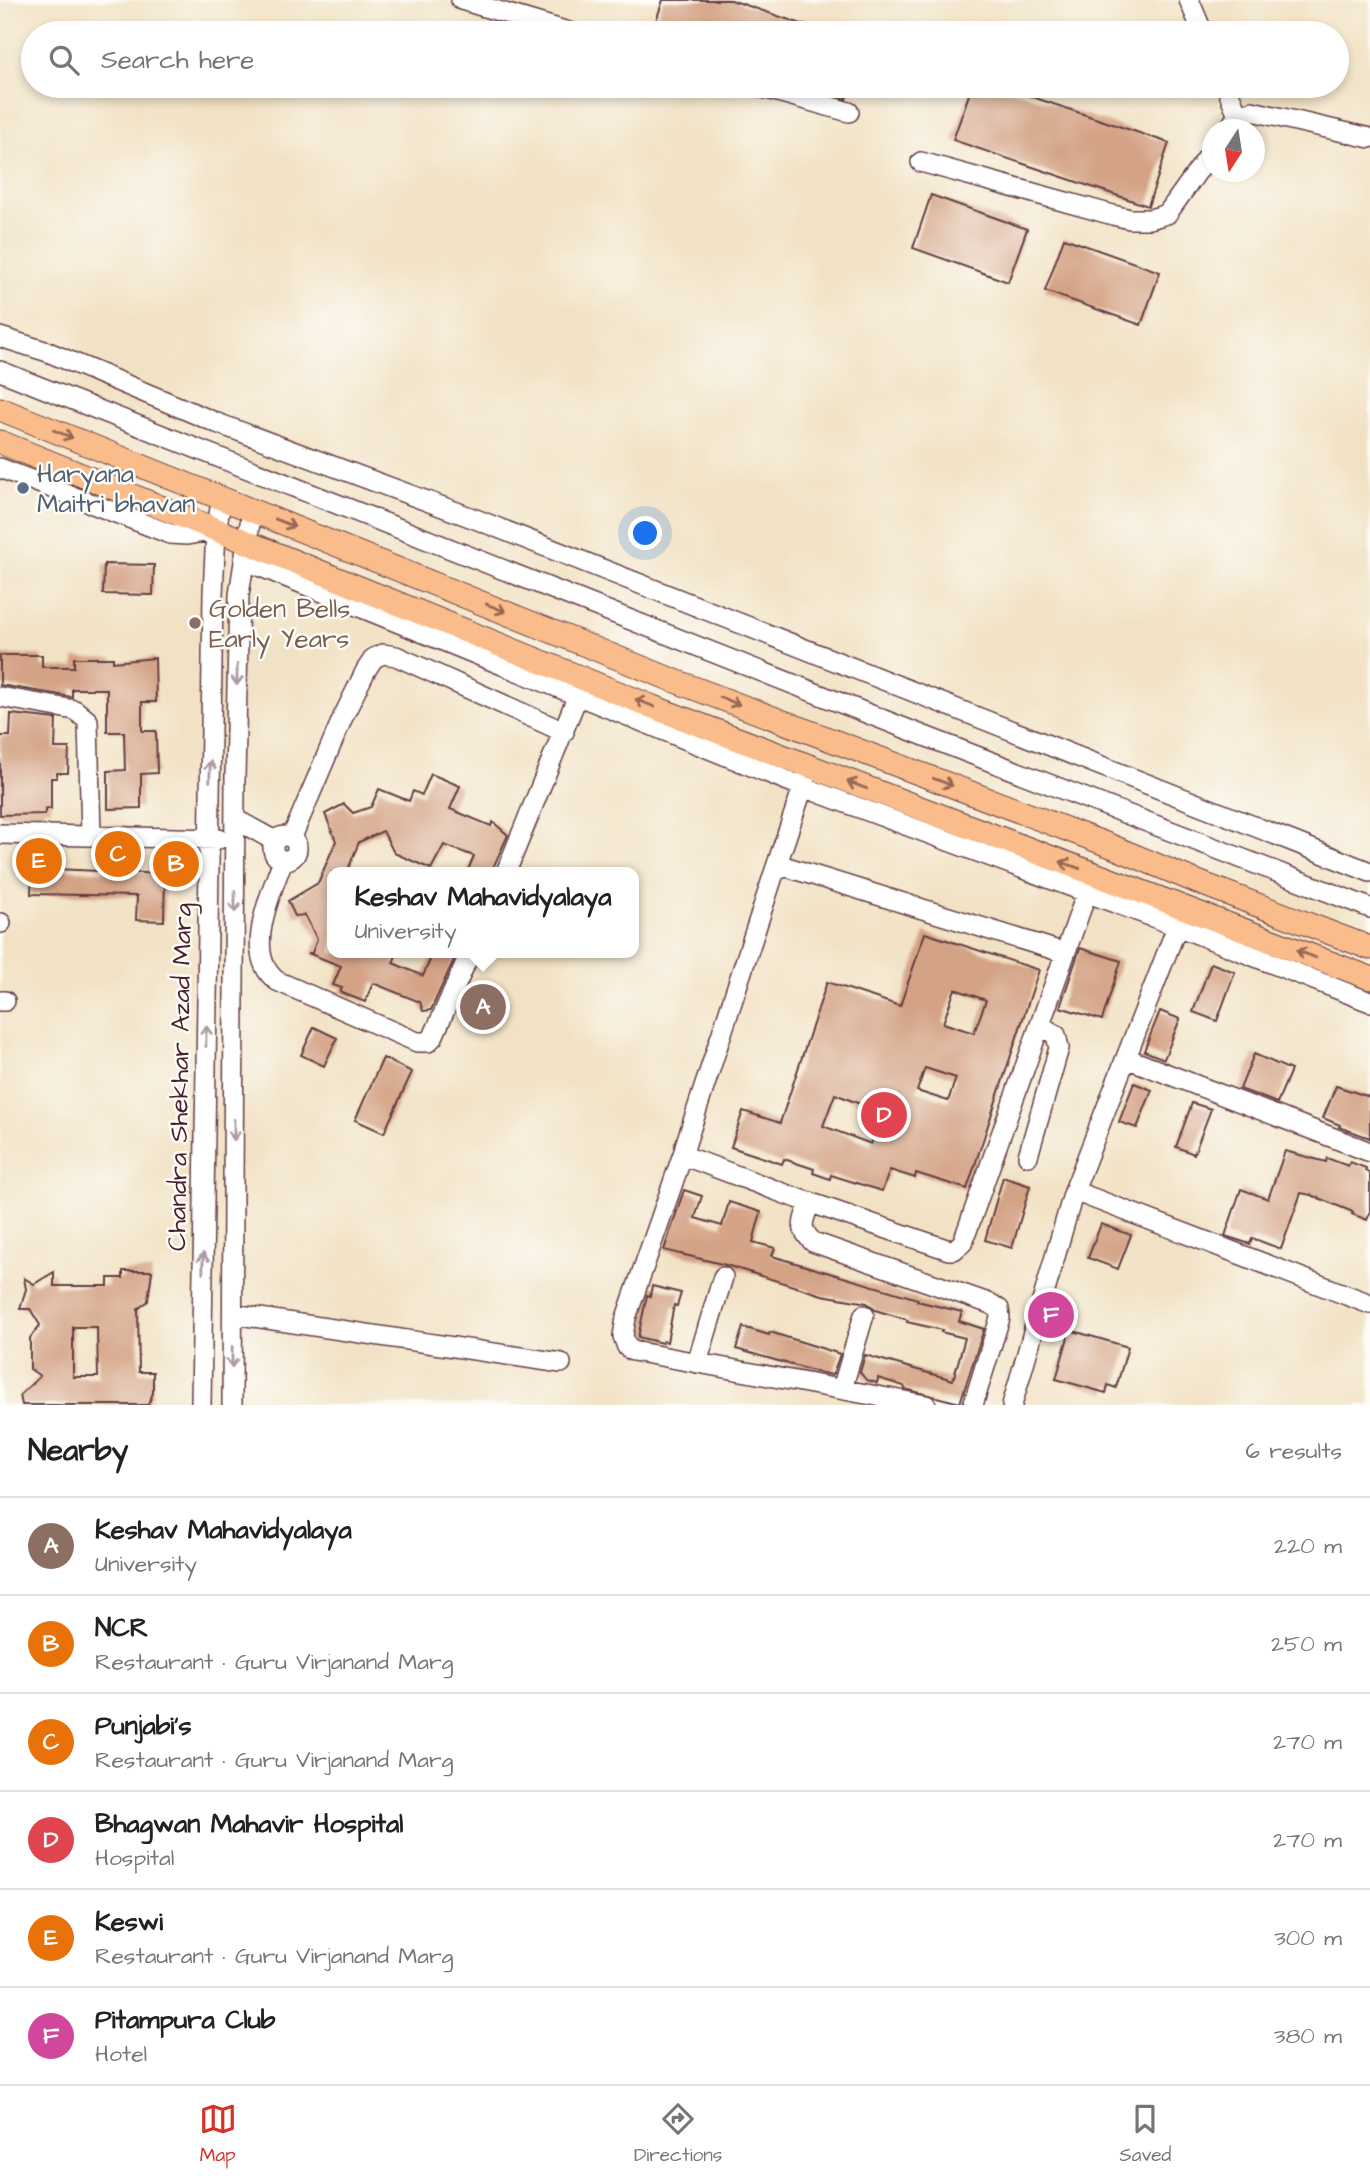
<!DOCTYPE html>
<meta charset="utf-8">
<style>
body{margin:0;font-family:"Architects Daughter",sans-serif;background:#f2f2f2;color:#222}
.compass{position:absolute;left:1202px;top:119px;width:63px;height:63px;border-radius:50%;background:#fff;box-shadow:0 4px 10px #0003;rotate:192deg}
.you{position:absolute;left:646px;top:534px;width:24px;height:24px;margin:-18px;border:5px solid #fff;border-radius:50%;background:#1a73e8;box-shadow:0 0 0 10px #1a73e833}
.badge{display:grid;place-items:center;width:46px;height:46px;border-radius:50%;background:#d93025;color:#fff;font-size:23px;font-weight:700}
.pin{position:absolute;translate:-50% -50%;border:4px solid #fff;box-shadow:0 2px 7px #0006}
.popup{position:absolute;left:327px;top:867px;width:312px;height:91px;box-sizing:border-box;display:grid;place-content:center;border-radius:14px;background:#fff;filter:drop-shadow(0 2px 5px #0005);font-size:23px;white-space:nowrap;color:#767676}
.popup b{font-size:26px;color:#222}
.popup::after{content:'';position:absolute;left:50%;top:100%;margin-left:-14px;border:14px solid transparent;border-top-color:#fff}
.list{margin:0;padding:0;list-style:none}
h2{display:flex;justify-content:space-between;align-items:center;height:91px;margin:0;padding:0 28px;font-size:30px}
h2 small{font-size:23px;font-weight:400;color:#767676}
.list li{display:grid;grid-template-columns:46px 1fr auto;gap:21px;align-items:center;box-sizing:border-box;height:98px;padding:0 28px;border-top:2px solid #e0e0e0}
.list b{display:block;font-size:26px;white-space:nowrap}
.list p{margin:0;font-size:23px;white-space:nowrap;color:#767676}
.list em{font-size:23px;font-style:normal;color:#767676}
.icon{flex:none;width:38px;height:38px;fill:none;stroke:currentColor;stroke-width:2;stroke-linecap:round;stroke-linejoin:round}
.map{position:relative;flex:none;width:1370px;height:1405px;overflow:hidden}
.search{position:absolute;background:#fff;box-shadow:0 4px 10px #0003;left:21px;right:21px;top:21px;height:77px;display:flex;align-items:center;gap:18px;box-sizing:border-box;padding:0 24px;border-radius:38px;color:#767676;font-size:26px}
.sheet{height:679px;background:#fff}
nav{display:flex;justify-content:space-around;align-items:center;box-sizing:border-box;height:98px;border-top:2px solid #e0e0e0;background:#fff;font-size:19px;color:#767676}
nav a{display:grid;justify-items:center;gap:4px}
nav .on{color:#d93025}
.map>svg:first-child{display:block}
</style>
<div class="map">
<svg width="1370" height="1405" viewBox="0 0 1370 1405">
<rect width="100%" height="100%" fill="#fdfcf7"/>
<filter id="ink" filterUnits="userSpaceOnUse"><feTurbulence type="fractalNoise" baseFrequency=".0143" numOctaves="2"/><feDisplacementMap in="SourceGraphic" scale="14" xChannelSelector="R" yChannelSelector="G"/><feConvolveMatrix kernelMatrix="1 2 1 2 8 2 1 2 1" color-interpolation-filters="sRGB"/></filter>
<filter id="wash" filterUnits="userSpaceOnUse"><feTurbulence type="fractalNoise" baseFrequency=".00686" numOctaves="4" result="noise"/><feDisplacementMap in="SourceGraphic" scale="28" xChannelSelector="R" yChannelSelector="G"/><feGaussianBlur stdDeviation="1.57" result="paint"/><feColorMatrix in="noise" values="0 0 0 0 0 0 0 0 0 0 0 0 0 0 0 0 0 1.4 0 .05"/><feComposite in="paint" operator="in"/></filter>
<g filter="url(#wash)">
<rect width="100%" height="100%" fill="#f2e2c5"/>
<g id="blocks">
<path fill="#d4a385" fill-rule="evenodd" d="M663,0H731L822,31V33H652Z
M801,86H851L846,99Z
M972,86H1000L1169,143L1148,206L953,140Z
M931,195L1027,229L1008,282L913,248Z
M1064,238L1160,272L1141,325L1045,291Z
M104,564L154,565L153,595L103,594Z
M0,655H42V667H74V658H113V662L155,658L156,702H142V731H156L157,773L141,774V808L108,809V771L125,770L124,732H107V689H72V697L0,685Z
M11,714L56,719L55,748H69L68,773H57V778H51V809H45V814L0,815V736H10Z
M431,774L460,786L450,809L491,826L493,822L508,835L491,872H467L474,856L444,845L431,869L394,853L383,831L359,842L347,872H332V953H397L393,963L423,976L433,953H457L431,1010L423,1011L420,1002L373,983L365,1002L340,992L342,988L333,985L341,966L308,953H312L317,939L305,915L295,916L288,901L318,883L336,841L325,814L344,804L353,813L371,807L379,789L409,801L413,791L422,795Z
M32,868L165,874L164,921L136,920L137,896L31,894Z
M925,933L1039,970L967,1189L916,1173L915,1178L890,1170L882,1191L831,1175L830,1179L813,1173L814,1169L784,1159L782,1164L731,1147L743,1111L780,1123L827,982L900,1006ZM955,989L986,1000L974,1033L943,1023ZM925,1068L956,1078L948,1101L917,1091ZM835,1094L883,1113L871,1144L823,1126Z
M1080,948L1121,961L1102,1020L1060,1007Z
M1211,963L1235,972L1217,1021L1193,1012Z
M1160,1011L1180,1019L1164,1059L1144,1051Z
M314,1027L337,1038L324,1066L301,1055Z
M1254,1054L1291,1070L1277,1103L1240,1089Z
M383,1058L412,1072L384,1133L355,1120Z
M1134,1083L1152,1090L1137,1128L1119,1122Z
M1336,1086L1370,1097V1138L1339,1127L1340,1125L1323,1118Z
M1192,1103L1211,1109L1194,1154L1176,1147Z
M1285,1151L1326,1162L1327,1158L1348,1166L1350,1162L1366,1168L1365,1171L1370,1173V1213L1367,1220L1352,1214L1353,1212L1311,1195L1301,1193L1281,1249L1252,1238L1250,1244L1225,1236L1241,1189L1268,1199Z
M1003,1177L1030,1186L1012,1248L985,1240Z
M684,1190L702,1196L695,1218L722,1226L729,1202L761,1212L753,1242L775,1248L772,1256L918,1299L917,1301L962,1312L959,1321L984,1329L960,1403L905,1389L904,1386L878,1378L877,1383L866,1380L860,1372L865,1355L953,1380L965,1338L941,1332L942,1330L907,1322L908,1320L875,1310L867,1303L822,1295L726,1265L664,1250Z
M1101,1224L1131,1235L1118,1269L1088,1258Z
M123,1271H152L148,1301L138,1309L139,1372H153V1393L148,1405H22L20,1395L40,1376L30,1369V1338L40,1325L30,1309H20L26,1289L24,1278L34,1284L54,1272V1286H108V1278H123ZM73,1327H97L98,1377H73Z
M652,1286L681,1293L677,1306L674,1305L667,1342L663,1341L662,1343L638,1337L647,1295L650,1296Z
M743,1327L769,1335L770,1332L840,1354L834,1372L832,1375L817,1372L736,1349Z
M1070,1330L1128,1347L1116,1388L1108,1385L1106,1393L1056,1379Z"/>
</g>
</g>
<g filter="url(#ink)">
<use href="#blocks" fill-opacity="0" stroke="#633c42" stroke-width="2"/>
<g fill="none" stroke-linecap="round" stroke-linejoin="round">
<defs>
<path id="minor" d="M461,0L572,33
M1189,0L1203,33
M756,86L849,112
M1226,86L1238,115
M1228,130L1238,115L1252,111L1370,138
M921,162L1113,215L1130,219H1150L1167,214L1212,151
M0,337L48,352L217,423L478,520L1370,872
M0,371L922,735L1370,908
M0,468L170,534L187,535L216,530
M244,560L803,787L1177,926L1370,1002
M0,697L75,710L88,721L91,836
M235,819L275,841
M0,834L219,839
M273 848a12 12 0 1 1 24 0a12 12 0 1 1-24 0Z
M292,837L343,717L366,670L374,658L383,654L396,656L564,732
M283,860C271,893 242,955 277,981L417,1042H428L433,1037L470,953
M775,870L807,775
M506,872L582,685
M0,923H1
M1065,953L787,867L775,870L685,1146V1156L788,1195L949,1250H954L963,1242L1087,892L1099,876
M0,1001H5
M1126,1058L1370,1152
M684,1151L626,1318L623,1336L627,1347L633,1351L926,1405
M1028,1156L1059,1048L1056,1035L1040,1025
M1074,1191L1370,1304
M810,1202C804,1221 797,1227 813,1242L991,1304L999,1309L1000,1318L973,1405
M233,1314L561,1363
M697,1363L723,1277
M842,1389L864,1315
M201,1405L213,594L216,530L222,498
M232,1405L235,778L239,595L252,510
M1012,1405L1074,1191L1182,914"/>
<path id="major" d="M0,409L670,679L1111,846L1195,881L1370,948
M0,442L653,707L1370,978"/>
</defs>
<use href="#minor" stroke="#633c42" stroke-width="22"/>
<use href="#major" stroke="#633c42" stroke-width="25"/>
<use href="#minor" stroke="#fff" stroke-width="19"/>
<use href="#major" stroke="#f9bc8a" stroke-width="23"/>
</g>
<defs><path id="oneway-shaft" d="M-6 0H5M1.5-3L5.5 0L1.5 3" fill="none" stroke-width="1.6" stroke-linecap="round" stroke-linejoin="round" transform="scale(1.75)"/></defs>
<g stroke="#996656">
<use href="#oneway-shaft" transform="translate(63 434) rotate(22)"/>
<use href="#oneway-shaft" transform="translate(285 523) rotate(22)"/>
<use href="#oneway-shaft" transform="translate(496 608) rotate(22)"/>
<use href="#oneway-shaft" transform="translate(730 701) rotate(21)"/>
<use href="#oneway-shaft" transform="translate(645 703) rotate(-158)"/>
<use href="#oneway-shaft" transform="translate(943 782) rotate(21)"/>
<use href="#oneway-shaft" transform="translate(857 785) rotate(-159)"/>
<use href="#oneway-shaft" transform="translate(1070 865) rotate(-160)"/>
<use href="#oneway-shaft" transform="translate(1306 954) rotate(-159)"/>
</g>
<g stroke="#ae9aa0">
<use href="#oneway-shaft" transform="translate(237 675) rotate(91)"/>
<use href="#oneway-shaft" transform="translate(210 771) rotate(-89)"/>
<use href="#oneway-shaft" transform="translate(235 902) rotate(90)"/>
<use href="#oneway-shaft" transform="translate(206 1036) rotate(-89)"/>
<use href="#oneway-shaft" transform="translate(234 1130) rotate(90)"/>
<use href="#oneway-shaft" transform="translate(203 1263) rotate(-89)"/>
<use href="#oneway-shaft" transform="translate(232 1357) rotate(91)"/>
</g>
</g>
<circle fill="#5c6f8a" stroke="#fdfcf7" stroke-width="2.5" cx="23" cy="488" r="7"/>
<circle fill="#8d6e63" stroke="#fdfcf7" stroke-width="2.5" cx="195" cy="623" r="7"/>
<g text-anchor="middle" stroke-width="5" stroke-linejoin="round" paint-order="stroke">
<g font-size="26" fill="#4e5e75" stroke="#fdfcf7" text-anchor="start">
<text x="37" y="482">Haryana<tspan x="37" dy="30">Maitri bhavan</tspan></text>
</g>
<g font-size="26" fill="#785e54" stroke="#fdfcf7" text-anchor="start">
<text x="209" y="617">Golden Bells<tspan x="209" dy="30">Early Years</tspan></text>
</g>
<g font-size="26" fill="#4a1f2b" stroke="#fdfcf7">
<text transform="translate(179 1077) rotate(-89)" y="9">Chandra Shekhar Azad Marg</text>
</g>
</g>
</svg>
<svg class="compass" viewBox="-18 -18 36 36"><path d="M0-13l5 13h-10z" fill="#e53935"/><path d="M0 13l5-13h-10z" fill="#767676"/></svg>
<div class="you"></div>
<div class="pin badge" style="left:483px;top:1007px;background:#8d6e63">A</div>
<div class="popup"><b>Keshav Mahavidyalaya</b>University</div>
<div class="pin badge" style="left:176px;top:864px;background:#e8710a">B</div>
<div class="pin badge" style="left:118px;top:854px;background:#e8710a">C</div>
<div class="pin badge" style="left:884px;top:1115px;background:#e0444e">D</div>
<div class="pin badge" style="left:39px;top:861px;background:#e8710a">E</div>
<div class="pin badge" style="left:1051px;top:1315px;background:#d1479c">F</div>
<div class="search"><svg class="icon" aria-label="search" viewBox="0 0 24 24"><circle cx="10" cy="10" r="6"/><path d="M15 15l6 6"/></svg>Search here</div>
</div>
<section class="sheet">
<h2>Nearby<small>6 results</small></h2>
<ul class="list">
<li><span class="badge" style="background:#8d6e63">A</span><div><b>Keshav Mahavidyalaya</b><p>University</p></div><em>220 m</em></li>
<li><span class="badge" style="background:#e8710a">B</span><div><b>NCR</b><p>Restaurant · Guru Virjanand Marg</p></div><em>250 m</em></li>
<li><span class="badge" style="background:#e8710a">C</span><div><b>Punjabi's</b><p>Restaurant · Guru Virjanand Marg</p></div><em>270 m</em></li>
<li><span class="badge" style="background:#e0444e">D</span><div><b>Bhagwan Mahavir Hospital</b><p>Hospital</p></div><em>270 m</em></li>
<li><span class="badge" style="background:#e8710a">E</span><div><b>Keswi</b><p>Restaurant · Guru Virjanand Marg</p></div><em>300 m</em></li>
<li><span class="badge" style="background:#d1479c">F</span><div><b>Pitampura Club</b><p>Hotel</p></div><em>380 m</em></li>
</ul>
</section>
<nav>
<a class="on"><svg class="icon" aria-label="map" viewBox="0 0 24 24"><path d="M3 6l6-2 6 2 6-2v14l-6 2-6-2-6 2zM9 4v14M15 6v14"/></svg>Map</a>
<a><svg class="icon" aria-label="directions" viewBox="0 0 24 24"><path d="M12 3l9 9-9 9-9-9zM9 14v-3h6M13 9l2 2-2 2"/></svg>Directions</a>
<a><svg class="icon" aria-label="saved" viewBox="0 0 24 24"><path d="M7 4h10v16l-5-4-5 4z"/></svg>Saved</a>
</nav>
